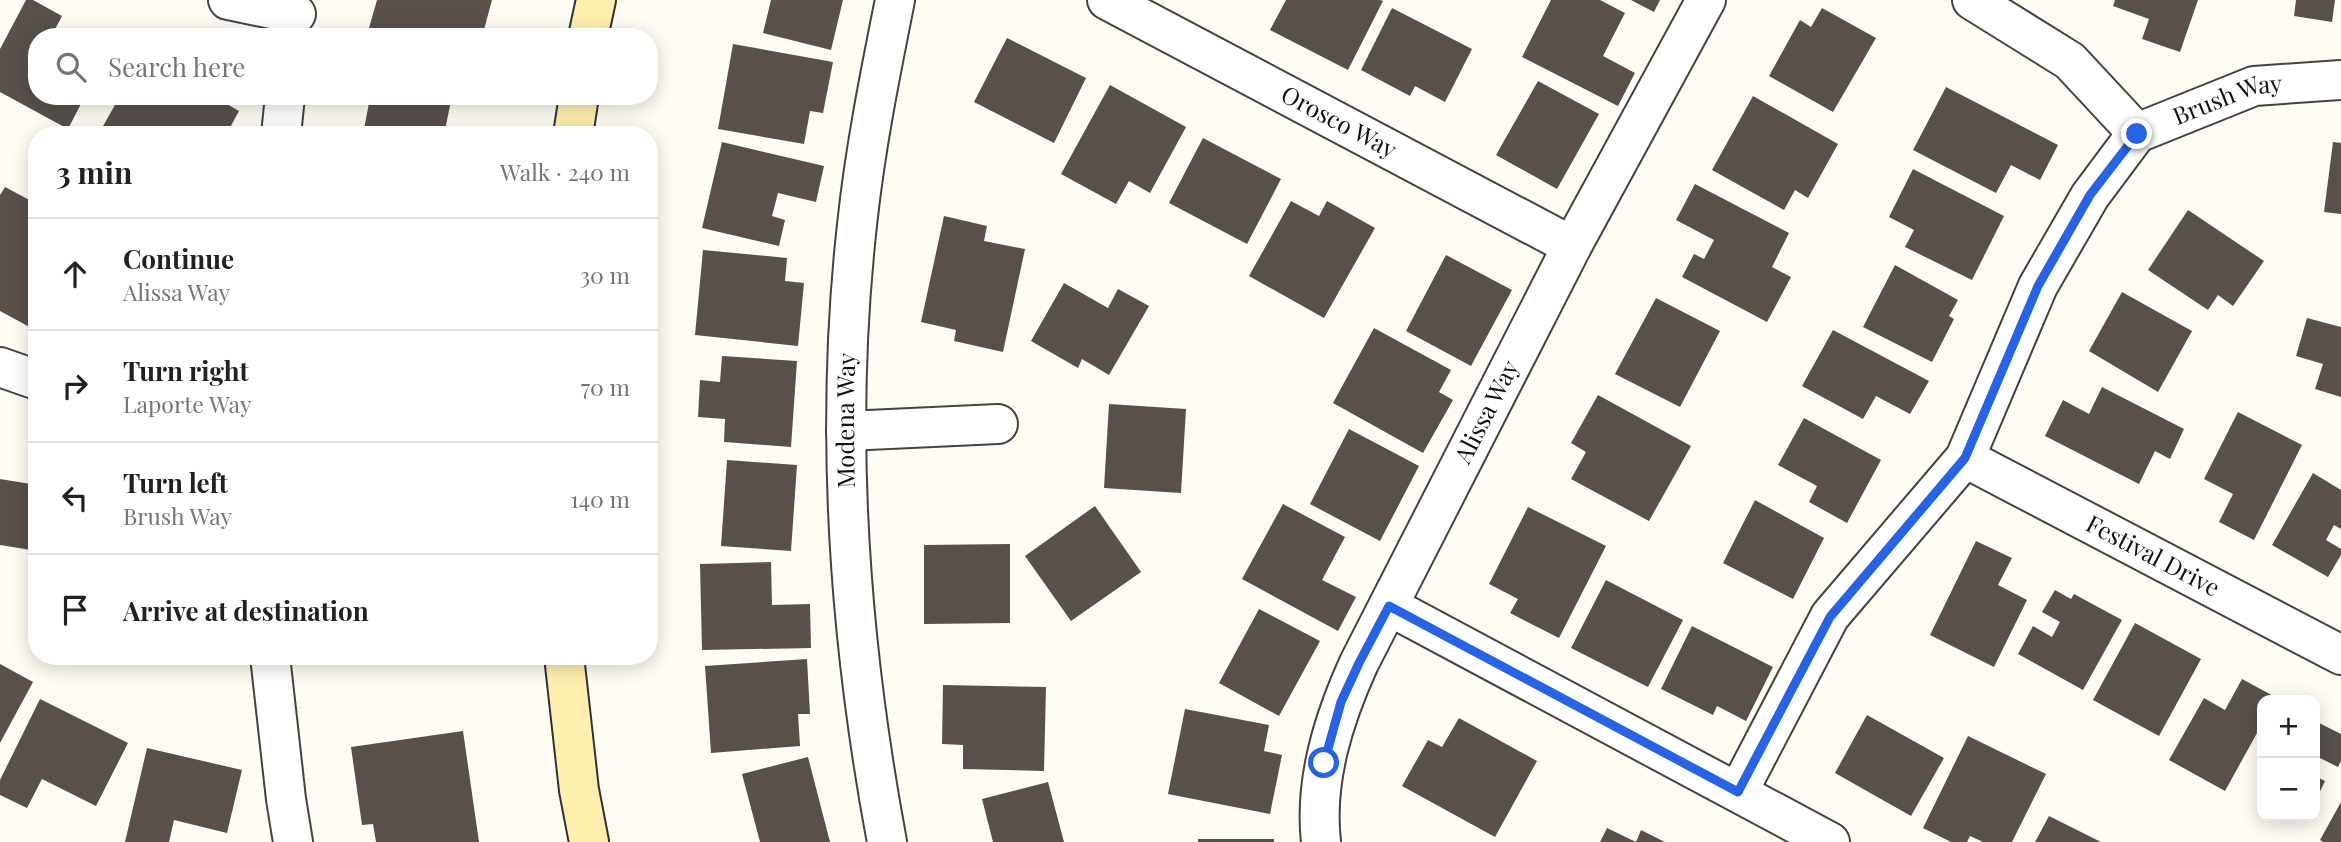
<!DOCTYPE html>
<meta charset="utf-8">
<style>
body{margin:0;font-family:"Playfair Display",serif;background:#f2f2f2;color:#202124}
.controls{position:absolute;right:21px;bottom:21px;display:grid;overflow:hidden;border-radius:14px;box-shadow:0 4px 18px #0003}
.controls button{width:63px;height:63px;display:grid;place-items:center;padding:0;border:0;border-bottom:2px solid #e0e0e0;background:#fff;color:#202124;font:35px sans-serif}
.stop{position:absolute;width:21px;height:21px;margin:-16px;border:5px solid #2563eb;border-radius:50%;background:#fff}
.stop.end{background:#2563eb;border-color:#fff;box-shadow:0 2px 7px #0008}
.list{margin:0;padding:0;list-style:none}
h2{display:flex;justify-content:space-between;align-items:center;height:91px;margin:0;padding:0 28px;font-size:30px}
h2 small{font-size:23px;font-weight:400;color:#757577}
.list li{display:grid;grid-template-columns:46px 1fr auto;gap:21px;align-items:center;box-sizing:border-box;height:112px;padding:0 28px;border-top:2px solid #e0e0e0}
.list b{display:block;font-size:26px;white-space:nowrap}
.list p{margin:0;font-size:23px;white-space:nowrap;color:#757577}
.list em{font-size:23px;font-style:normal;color:#757577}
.icon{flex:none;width:38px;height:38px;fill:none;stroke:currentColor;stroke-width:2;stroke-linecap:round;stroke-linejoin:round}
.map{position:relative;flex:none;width:2341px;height:842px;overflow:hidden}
.search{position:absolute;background:#fff;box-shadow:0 4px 18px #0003;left:28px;top:28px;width:630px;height:77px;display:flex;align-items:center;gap:18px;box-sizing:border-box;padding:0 24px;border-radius:28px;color:#757577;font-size:26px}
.panel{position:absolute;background:#fff;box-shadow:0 4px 18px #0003;left:28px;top:126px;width:630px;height:539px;border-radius:28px}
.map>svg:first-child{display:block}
</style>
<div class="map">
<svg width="2341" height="842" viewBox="0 0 2341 842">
<rect width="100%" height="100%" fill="#fffcf3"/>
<path fill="#59504c" d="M26,0H33L62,16L51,37H37V96H85L68,129L0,92V49Z
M377,0H492L482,37H402L369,28Z
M771,0H843L831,50L763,33Z
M1286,0H1380L1383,1L1348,70L1270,30Z
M1551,0H1600L1625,13L1603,56L1635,73L1618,106L1522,57Z
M1631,0H1660L1654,12Z
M2115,0H2198L2180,52L2142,39L2149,19L2113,6Z
M2296,0H2335L2332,22L2294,16Z
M1392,8L1472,49L1445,102L1415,86L1410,96L1361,70Z
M1822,8L1876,38L1833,112L1769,76L1800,20L1811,27Z
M1007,38L1086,78L1054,143L974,102Z
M733,44L833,62L823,113L810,111L804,144L718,129Z
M1538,81L1599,114L1557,189L1496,155Z
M1110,85L1186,127L1150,193L1129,181L1116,204L1061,174Z
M1946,87L2058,145L2040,180L2011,165L1996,193L1913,150Z
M120,96H213L239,111L226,135H98Z
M377,96H452L444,135H383L364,129L369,103L375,104Z
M1753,96L1838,144L1808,198L1795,190L1784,210L1712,170Z
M1203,138L1281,179L1247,244L1169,203Z
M722,142L824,166L816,202L778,193L772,216L785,220L779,246L702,228Z
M2333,142L2341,143V214L2324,212Z
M1913,169L2004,216L1972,280L1905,247L1914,230L1889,217Z
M1695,184L1789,233L1772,267L1791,277L1767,322L1682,277L1694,254L1704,259L1714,240L1676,220Z
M5,187L37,204V331L0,311V195Z
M1291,201L1319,216L1327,201L1375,228L1324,318L1249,276Z
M2188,210L2264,261L2233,306L2218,295L2208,310L2148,270Z
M944,216L987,226L984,241L1025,249L1003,352L954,341L956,330L921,322Z
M703,250L787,258L785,281L804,283L798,346L695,335Z
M1446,255L1512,290L1471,366L1406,331Z
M1895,265L1958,300L1949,316L1954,319L1932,362L1863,327Z
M1064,283L1108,308L1118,289L1149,306L1109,375L1082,359L1078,368L1031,341Z
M2122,292L2192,331L2158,392L2089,351Z
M1656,298L1720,331L1680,407L1615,374Z
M2307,318L2341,327V397L2315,389L2323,364L2296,356Z
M1374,328L1451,370L1439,392L1453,400L1423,453L1333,403Z
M1833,330L1929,381L1910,414L1876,396L1863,419L1802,386Z
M722,356L797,361L791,447L724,442L725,419L698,417L700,380L720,382Z
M2102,387L2184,429L2170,459L2155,451L2139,484L2045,436L2063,400L2089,414Z
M1598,395L1691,446L1649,521L1571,479L1586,452L1571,443Z
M1109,404L1186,409L1181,493L1104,488Z
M2238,412L2302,445L2254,540L2219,522L2233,494L2204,479Z
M1804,418L1881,460L1847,523L1809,502L1817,486L1778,465Z
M1349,429L1419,466L1380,541L1310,504Z
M727,460L797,465L791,551L721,546Z
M2313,473L2341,490V529L2334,525L2326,540L2341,549V555L2328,577L2272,545Z
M0,479L37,485V551L0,545Z
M1755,500L1824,538L1793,599L1723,563Z
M1283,504L1345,537L1322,580L1356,597L1338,631L1242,579Z
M1095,506L1141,572L1071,621L1025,556Z
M1528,507L1606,546L1559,638L1510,613L1518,599L1489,584Z
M1976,541L2012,558L1998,585L2027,600L1994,667L1930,635Z
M1010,544V623L924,624V545Z
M771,562L772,605L810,604L811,648L702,650L700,564Z
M1606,580L1683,620L1648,687L1571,648Z
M2055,590L2071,599L2074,594L2122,620L2083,690L2018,654L2033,626L2052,637L2060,622L2042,612Z
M1259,609L1320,641L1279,716L1219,683Z
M2135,623L2201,659L2159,736L2093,700Z
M1692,626L1773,667L1746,721L1717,706L1713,715L1661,689Z
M807,659L810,714H798L800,746L711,753L705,666Z
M0,664L33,682L0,743Z
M2242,679L2277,698L2276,700H2262V724L2225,791L2169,760L2204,698L2225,710Z
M943,685L1046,687L1044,771L963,769V745L942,744Z
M40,699L128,743L96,806L42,779L27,808L0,795V780Z
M1185,709L1269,725L1264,751L1282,755L1270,814L1168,794Z
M1867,715L1944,758L1911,816L1835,773Z
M1459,718L1537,761L1495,837L1402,786L1428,740L1442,747Z
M2315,721L2341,734V761L2338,767L2320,758L2315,768Z
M463,731L479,842H376L373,824L362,825L351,747Z
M1968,736L2046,774L2012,842H1983L1970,836L1967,842H1951L1923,828Z
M147,748L242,770L227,833L174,820L169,842H125Z
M808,757L830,842H760L742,774Z
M2315,776L2325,781L2315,802Z
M1048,782L1064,842H993L982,799Z
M2341,802V842H2323L2320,840Z
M2049,816L2101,842H2035Z
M1607,828L1636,842L1641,830L1665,842H1600Z
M1198,839H1274V842H1198Z"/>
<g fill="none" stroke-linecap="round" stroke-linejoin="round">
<defs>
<g id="street">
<path d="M228,0L296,14"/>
<path id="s1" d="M1107,0L1572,246"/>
<path d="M1972,0L2070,61L2137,133"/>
<path d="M281,135L285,96"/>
<path d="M0,367L37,380"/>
<path d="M846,431L998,424"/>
<path id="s2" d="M1965,458L2341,655"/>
<path d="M1389,606L1830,842"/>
<path d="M270,656L286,799L293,842"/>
<path id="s3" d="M1738,792L1830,616L1965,458L2038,286L2090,196L2137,133L2254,86L2341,80"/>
<path id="s4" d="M887,842C849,639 834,431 857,225C865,149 880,75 895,0"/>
<path id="s5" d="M1321,842C1314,780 1334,718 1359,663L1572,246L1706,0"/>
</g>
<path id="secondary" d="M588,37L596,0
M573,135L579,96
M564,656L579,790L589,842"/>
</defs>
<use href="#street" stroke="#434343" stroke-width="42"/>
<use href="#secondary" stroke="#323232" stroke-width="42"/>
<use href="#street" stroke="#fff" stroke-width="38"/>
<use href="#secondary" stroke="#ffefae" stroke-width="38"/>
</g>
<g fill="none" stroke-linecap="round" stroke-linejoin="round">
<path stroke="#2563eb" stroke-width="9" d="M1324,763L1341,702L1359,663L1389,606L1738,792L1830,617L1965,458L2038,286L2090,195L2137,134"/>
</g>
<g text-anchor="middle" stroke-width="7" stroke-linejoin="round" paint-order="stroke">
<g font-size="24" fill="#101010" stroke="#fff">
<text dy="8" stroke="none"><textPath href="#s3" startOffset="873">Brush Way</textPath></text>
<text dy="8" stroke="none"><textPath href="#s1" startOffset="262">Orosco Way</textPath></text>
<text dy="8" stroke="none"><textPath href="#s5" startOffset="467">Alissa Way</textPath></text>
<text dy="8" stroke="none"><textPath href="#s4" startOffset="424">Modena Way</textPath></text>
<text dy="8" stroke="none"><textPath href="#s2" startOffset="212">Festival Drive</textPath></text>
</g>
</g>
</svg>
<div class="controls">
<button>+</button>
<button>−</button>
</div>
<div class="stop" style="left:1324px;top:763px"></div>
<div class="stop end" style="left:2137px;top:134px"></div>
<div class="search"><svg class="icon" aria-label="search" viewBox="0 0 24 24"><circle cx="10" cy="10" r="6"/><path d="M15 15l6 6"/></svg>Search here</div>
<section class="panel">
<h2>3 min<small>Walk · 240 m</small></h2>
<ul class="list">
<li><svg class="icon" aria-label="ahead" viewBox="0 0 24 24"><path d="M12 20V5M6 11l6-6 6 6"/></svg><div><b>Continue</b><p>Alissa Way</p></div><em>30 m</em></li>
<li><svg class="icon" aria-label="right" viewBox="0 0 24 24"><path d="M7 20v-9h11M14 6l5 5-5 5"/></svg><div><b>Turn right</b><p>Laporte Way</p></div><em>70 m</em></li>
<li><svg class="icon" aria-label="left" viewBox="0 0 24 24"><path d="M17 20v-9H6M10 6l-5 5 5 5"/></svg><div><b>Turn left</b><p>Brush Way</p></div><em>140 m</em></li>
<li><svg class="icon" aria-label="arrive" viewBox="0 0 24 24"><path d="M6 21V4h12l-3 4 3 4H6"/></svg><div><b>Arrive at destination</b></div></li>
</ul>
</section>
</div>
